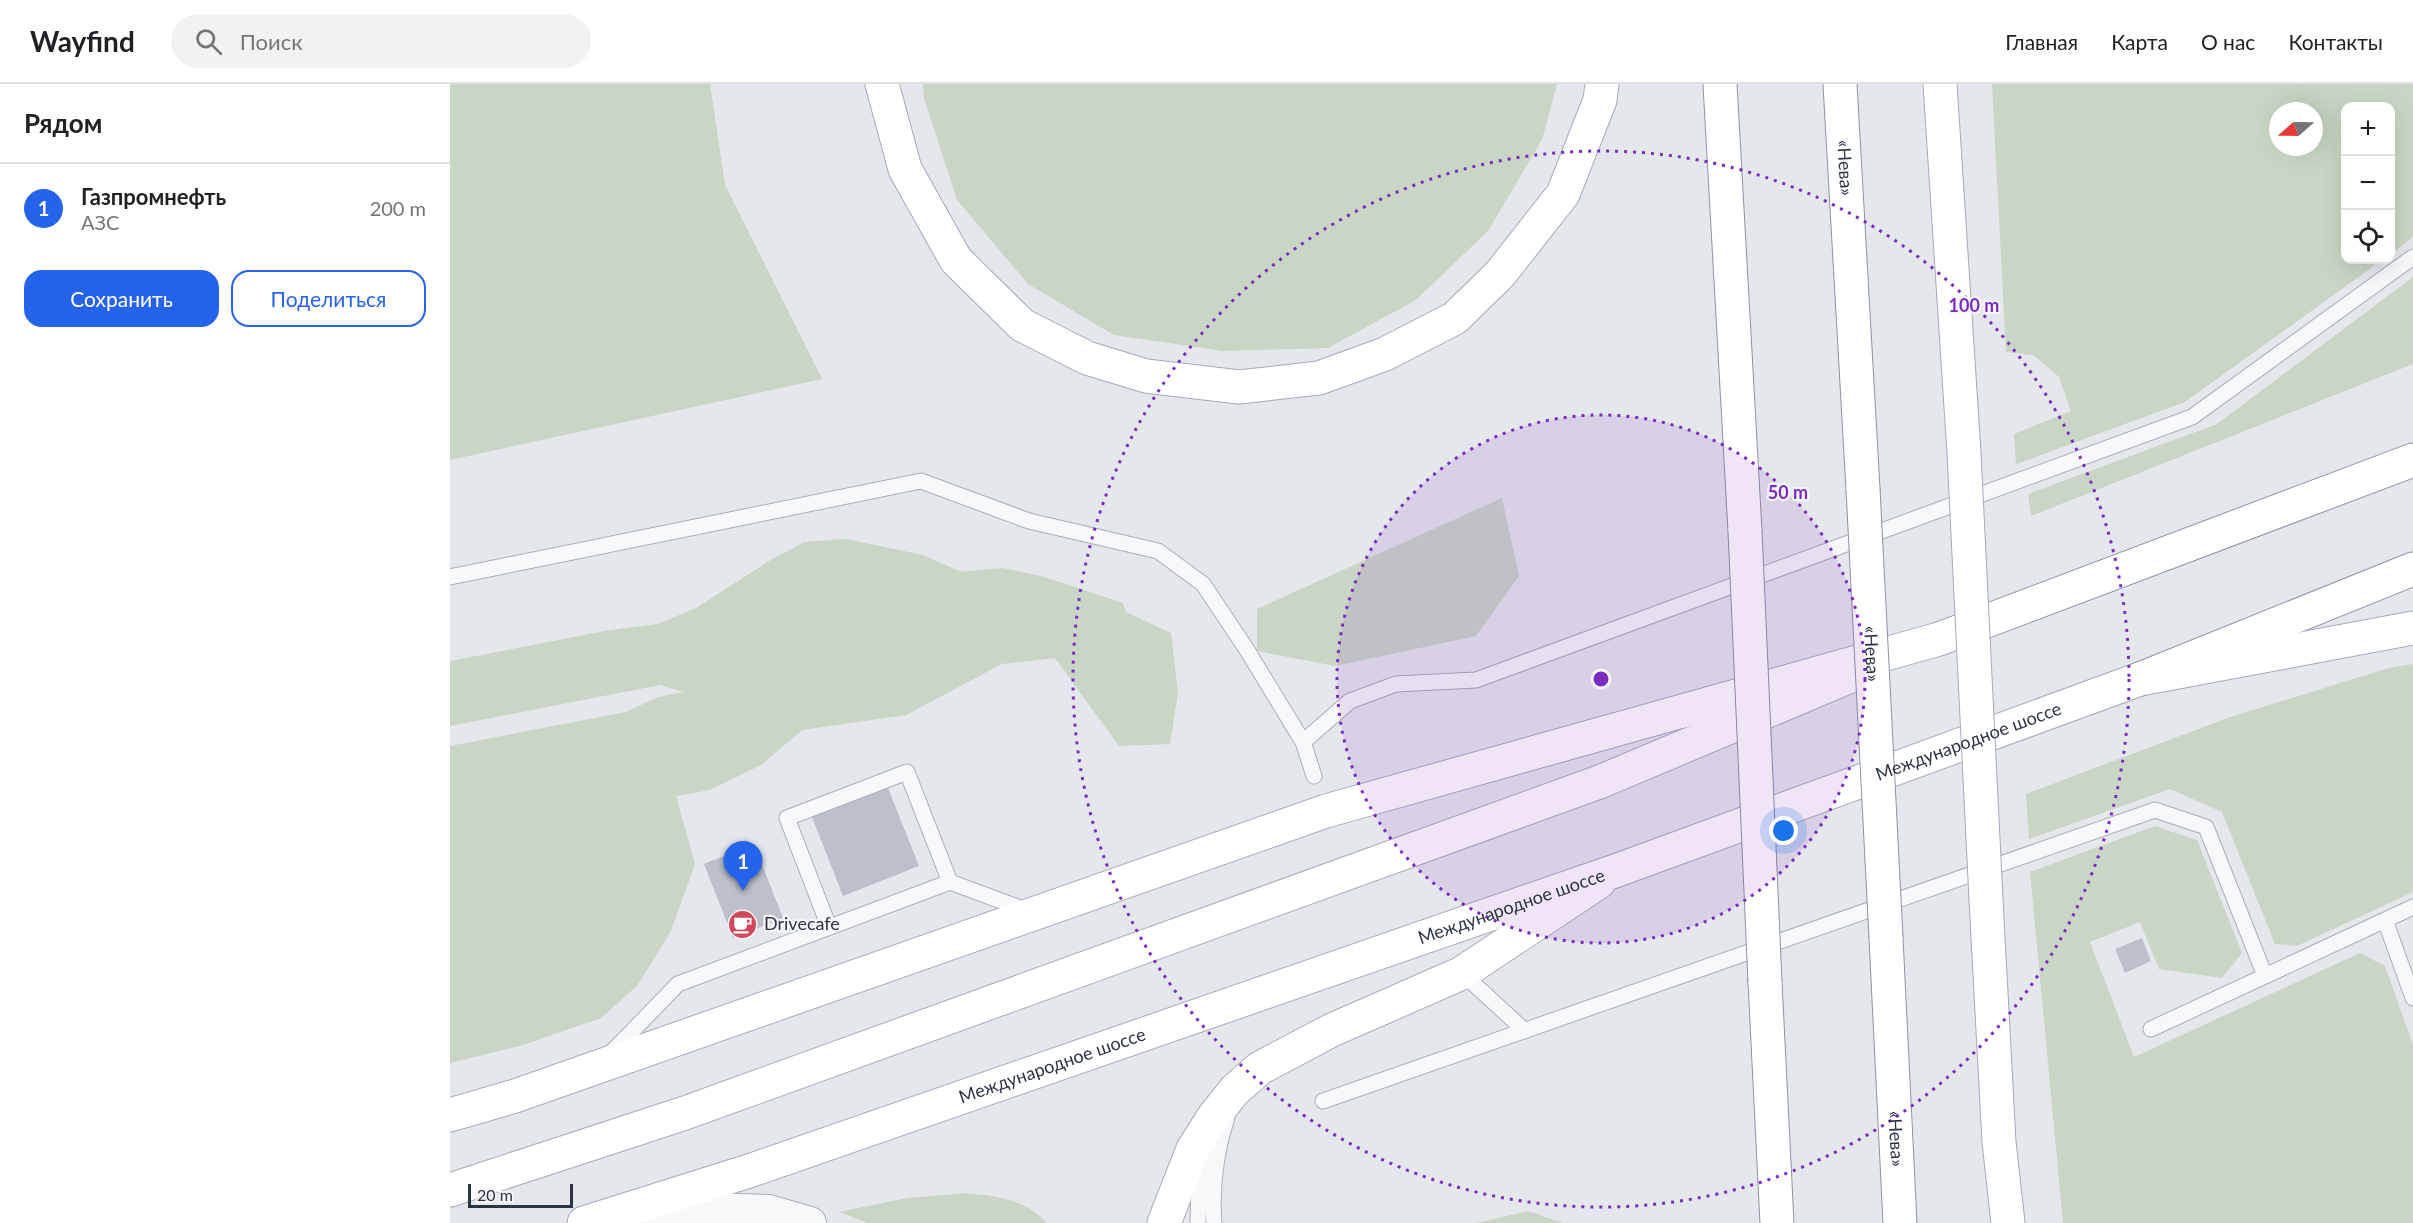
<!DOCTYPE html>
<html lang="ru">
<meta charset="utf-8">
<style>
body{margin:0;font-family:Lato,sans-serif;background:#f2f2f2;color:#202124}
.controls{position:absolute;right:18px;top:18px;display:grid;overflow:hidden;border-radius:12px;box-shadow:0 6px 24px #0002}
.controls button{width:54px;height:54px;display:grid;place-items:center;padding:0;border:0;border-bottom:2px solid #e0e0e0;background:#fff;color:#202124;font:30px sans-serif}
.compass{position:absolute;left:1819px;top:18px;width:54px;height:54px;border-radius:50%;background:#fff;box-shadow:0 6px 24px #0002;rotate:250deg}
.scale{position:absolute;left:18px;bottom:15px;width:105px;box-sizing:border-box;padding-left:6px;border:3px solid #2b3445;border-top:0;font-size:16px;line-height:21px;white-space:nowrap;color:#2b3445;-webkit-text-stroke:4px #f4f6f9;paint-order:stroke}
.you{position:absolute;left:1334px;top:747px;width:21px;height:21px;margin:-15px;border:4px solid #fff;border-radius:50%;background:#1a73e8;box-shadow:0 0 0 9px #1a73e833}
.badge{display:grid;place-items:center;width:39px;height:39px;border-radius:50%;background:#2563eb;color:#fff;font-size:20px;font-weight:700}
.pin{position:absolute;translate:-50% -50px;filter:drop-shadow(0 2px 3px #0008)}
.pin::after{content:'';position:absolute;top:32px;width:21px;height:18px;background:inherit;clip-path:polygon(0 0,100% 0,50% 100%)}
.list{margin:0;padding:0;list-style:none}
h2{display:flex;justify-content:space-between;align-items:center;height:78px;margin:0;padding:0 24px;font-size:26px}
h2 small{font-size:20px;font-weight:400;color:#757577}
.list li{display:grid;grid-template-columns:39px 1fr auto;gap:18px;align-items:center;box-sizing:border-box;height:90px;padding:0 24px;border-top:2px solid #e0e0e0}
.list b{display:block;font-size:22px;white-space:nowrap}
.list p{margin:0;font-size:20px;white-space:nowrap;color:#757577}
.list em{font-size:20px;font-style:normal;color:#757577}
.actions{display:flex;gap:12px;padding:18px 24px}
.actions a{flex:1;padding:14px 0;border:2px solid #2563eb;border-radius:18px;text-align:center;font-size:21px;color:#2563eb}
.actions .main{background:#2563eb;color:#fff}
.icon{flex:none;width:33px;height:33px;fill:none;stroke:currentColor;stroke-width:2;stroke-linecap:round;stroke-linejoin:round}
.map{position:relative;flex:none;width:1963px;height:1139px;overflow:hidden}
header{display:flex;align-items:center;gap:36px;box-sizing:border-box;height:84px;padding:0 30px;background:#fff;border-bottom:2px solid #e0e0e0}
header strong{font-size:28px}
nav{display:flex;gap:33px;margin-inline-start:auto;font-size:21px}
.search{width:420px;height:54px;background:#f2f2f2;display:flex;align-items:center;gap:15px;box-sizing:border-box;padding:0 21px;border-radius:33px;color:#757577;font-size:22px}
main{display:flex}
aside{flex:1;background:#fff}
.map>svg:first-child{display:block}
</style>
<header>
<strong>Wayfind</strong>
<div class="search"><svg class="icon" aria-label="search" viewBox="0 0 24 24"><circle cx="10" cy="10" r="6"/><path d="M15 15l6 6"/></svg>Поиск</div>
<nav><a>Главная</a><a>Карта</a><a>О нас</a><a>Контакты</a></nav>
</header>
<main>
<aside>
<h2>Рядом<small></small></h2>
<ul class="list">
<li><span class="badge">1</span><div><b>Газпромнефть</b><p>АЗС</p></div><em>200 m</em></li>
</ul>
<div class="actions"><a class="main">Сохранить</a><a>Поделиться</a></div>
</aside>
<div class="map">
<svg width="1963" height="1139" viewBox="0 0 1963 1139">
<rect width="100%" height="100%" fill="#e4e7ec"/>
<path fill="#c9d6c5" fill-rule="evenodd" d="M0,0H260L275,101L372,295L0,376Z
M473,0H1107L1092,56L1038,147L966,216L878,264L773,267L664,251L578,200L507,116L474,14Z
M1542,0H1963V153L1941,170L1940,22H1896V176H1932L1735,318L1566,380L1564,350L1621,327L1609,293L1583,271L1556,268ZM1828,27H1864V63H1828Z
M1963,193V280L1581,432L1578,410L1767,340Z
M1052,414L1069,492L1026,552L885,582L807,567V525Z
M396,455L473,471L511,488L553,484L594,493L673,519L676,528L721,549L728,609L720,660L669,662L605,574L552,580L456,631L352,646L311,681L260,706L226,712L245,780L221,847L187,902L151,934L73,961L0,979V662L176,628L208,613L233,608L210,601L0,642V577L160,546L208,540L246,524L319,477L354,458Z
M1963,580V808L1847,862L1825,860L1772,728L1720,705L1579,755L1576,710L1780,633L1939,584Z
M1705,742L1747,756L1792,869L1772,894L1709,885L1690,838L1640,858L1684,973L1910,869L1935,882L1963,961V1139H1613L1580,788Z
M516,1109C547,1112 575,1115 597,1139H417L389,1128L457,1114Z
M1078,1127L1113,1139H1027Z"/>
<path fill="#bbc0ca" d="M438,704L469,782L393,812L362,733Z
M304,760L333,834L283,854L254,780Z
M1692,854L1701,877L1675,889L1665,865Z"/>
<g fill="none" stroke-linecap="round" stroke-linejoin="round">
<defs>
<path id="lane" d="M0,493L471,397L579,437L708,467L753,500L797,566L853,658L864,692
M853,658L900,617L946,600L1026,596L1742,333L1963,173
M1935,836L1963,914
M379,843L337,734L457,688L500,798
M1012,889L1075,947
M1701,945L1815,892
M160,970L228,900L500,798L578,827
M873,1017L1705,726L1756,743L1815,892L1963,823
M748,1139L749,1104L757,1065
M764,1139C761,1102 766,1068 777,1033"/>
<path id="street" d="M181,1132L258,1125L319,1127L360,1139"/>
<path id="secondary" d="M0,1106L235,1029L1152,697L1410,588
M714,1139L743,1065L764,1032L785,1006L810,984L882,946L1012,889L1149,798"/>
<g id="primary">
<path d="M432,0L455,85L506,176L572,241L637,274L696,292L789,303L869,294L935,270L1005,234L1050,190L1113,110L1150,16L1152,0"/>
<path d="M1490,0L1514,369"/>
<path d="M1536,816L1549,1058L1558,1139"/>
<path d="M0,1031L65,1012L876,727L1489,555"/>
<path id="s1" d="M134,1139L299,1087L1165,787L1690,595L1963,544"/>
</g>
<g id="highway">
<path d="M1270,0L1295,447"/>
<path id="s2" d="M1390,0L1413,405"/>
<path d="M1489,555L1963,376"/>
<path d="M1690,595L1963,485"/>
<path id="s3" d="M1436,854L1450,1139"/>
<path d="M1315,898L1327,1139"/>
</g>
</defs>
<use href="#lane" stroke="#a9aeb7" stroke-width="17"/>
<use href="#street" stroke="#a9aeb7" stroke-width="34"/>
<use href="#secondary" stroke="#a9aeb7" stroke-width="35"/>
<use href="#primary" stroke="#a3abb8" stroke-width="35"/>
<use href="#highway" stroke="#8b94a3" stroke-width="35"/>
<use href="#lane" stroke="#f7f8fa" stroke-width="15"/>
<use href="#street" stroke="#f7f8fa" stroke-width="32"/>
<use href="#secondary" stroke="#fff" stroke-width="33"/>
<use href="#primary" stroke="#fff" stroke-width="33"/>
<use href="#highway" stroke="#fff" stroke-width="33"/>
<defs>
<path id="primary-bridge" d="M1514,369L1536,816"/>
<g id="highway-bridge">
<path id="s4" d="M1413,405L1436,854"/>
<path d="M1295,447L1315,898"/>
</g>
</defs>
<use href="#primary-bridge" stroke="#a3abb8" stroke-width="35" stroke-linecap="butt"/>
<use href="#highway-bridge" stroke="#8b94a3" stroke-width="35" stroke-linecap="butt"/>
<use href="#primary-bridge" stroke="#fff" stroke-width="33"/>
<use href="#highway-bridge" stroke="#fff" stroke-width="33"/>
</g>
<circle cx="1151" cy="595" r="264" fill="#7b2cbf" fill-opacity=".12"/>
<g fill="none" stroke="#7b2cbf" stroke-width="3" stroke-dasharray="3 6">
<circle cx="1151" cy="595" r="264"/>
<circle cx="1151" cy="595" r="528"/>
</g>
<defs>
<symbol id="cafe-disc" viewBox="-11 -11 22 22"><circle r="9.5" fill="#d1495b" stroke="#f4f6f9"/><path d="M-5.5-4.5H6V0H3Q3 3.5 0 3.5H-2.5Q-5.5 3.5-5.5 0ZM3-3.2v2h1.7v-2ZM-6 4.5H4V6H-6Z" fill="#fff"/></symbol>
</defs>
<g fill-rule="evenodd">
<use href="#cafe-disc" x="276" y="824" width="33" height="33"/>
</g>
<g text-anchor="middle" stroke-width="4.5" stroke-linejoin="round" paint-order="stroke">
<g font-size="18" fill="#2b3445" stroke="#f4f6f9">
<text dy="6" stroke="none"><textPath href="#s2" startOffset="84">«Нева»</textPath></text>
<text dy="6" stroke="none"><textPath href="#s4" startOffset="165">«Нева»</textPath></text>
<text dy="6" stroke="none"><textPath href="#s1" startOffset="1466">Международное шоссе</textPath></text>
<text dy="6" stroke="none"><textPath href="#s1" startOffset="980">Международное шоссе</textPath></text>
<text dy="6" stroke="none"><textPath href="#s1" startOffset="494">Международное шоссе</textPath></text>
<text dy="6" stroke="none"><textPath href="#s3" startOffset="201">«Нева»</textPath></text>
</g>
<g font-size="18" fill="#2b3445" stroke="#f4f6f9" text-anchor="start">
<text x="314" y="846">Drivecafe</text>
</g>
</g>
<circle cx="1151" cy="595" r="9" fill="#7b2cbf" stroke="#f4f6f9" stroke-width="3"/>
<g font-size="18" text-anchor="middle" font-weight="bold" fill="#7b2cbf" stroke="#f4f6f9" stroke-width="4.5" stroke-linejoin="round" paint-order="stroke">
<text x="1524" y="228">100 m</text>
<text x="1338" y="415">50 m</text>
</g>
</svg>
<div class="controls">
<button>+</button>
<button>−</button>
<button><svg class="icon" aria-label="locate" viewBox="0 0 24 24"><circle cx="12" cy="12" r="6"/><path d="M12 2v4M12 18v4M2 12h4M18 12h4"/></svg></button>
</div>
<svg class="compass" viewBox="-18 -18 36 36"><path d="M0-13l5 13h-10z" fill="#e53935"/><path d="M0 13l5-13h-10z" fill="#757577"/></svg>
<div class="scale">20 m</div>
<div class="you"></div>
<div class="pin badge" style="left:293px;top:807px">1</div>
</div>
</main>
